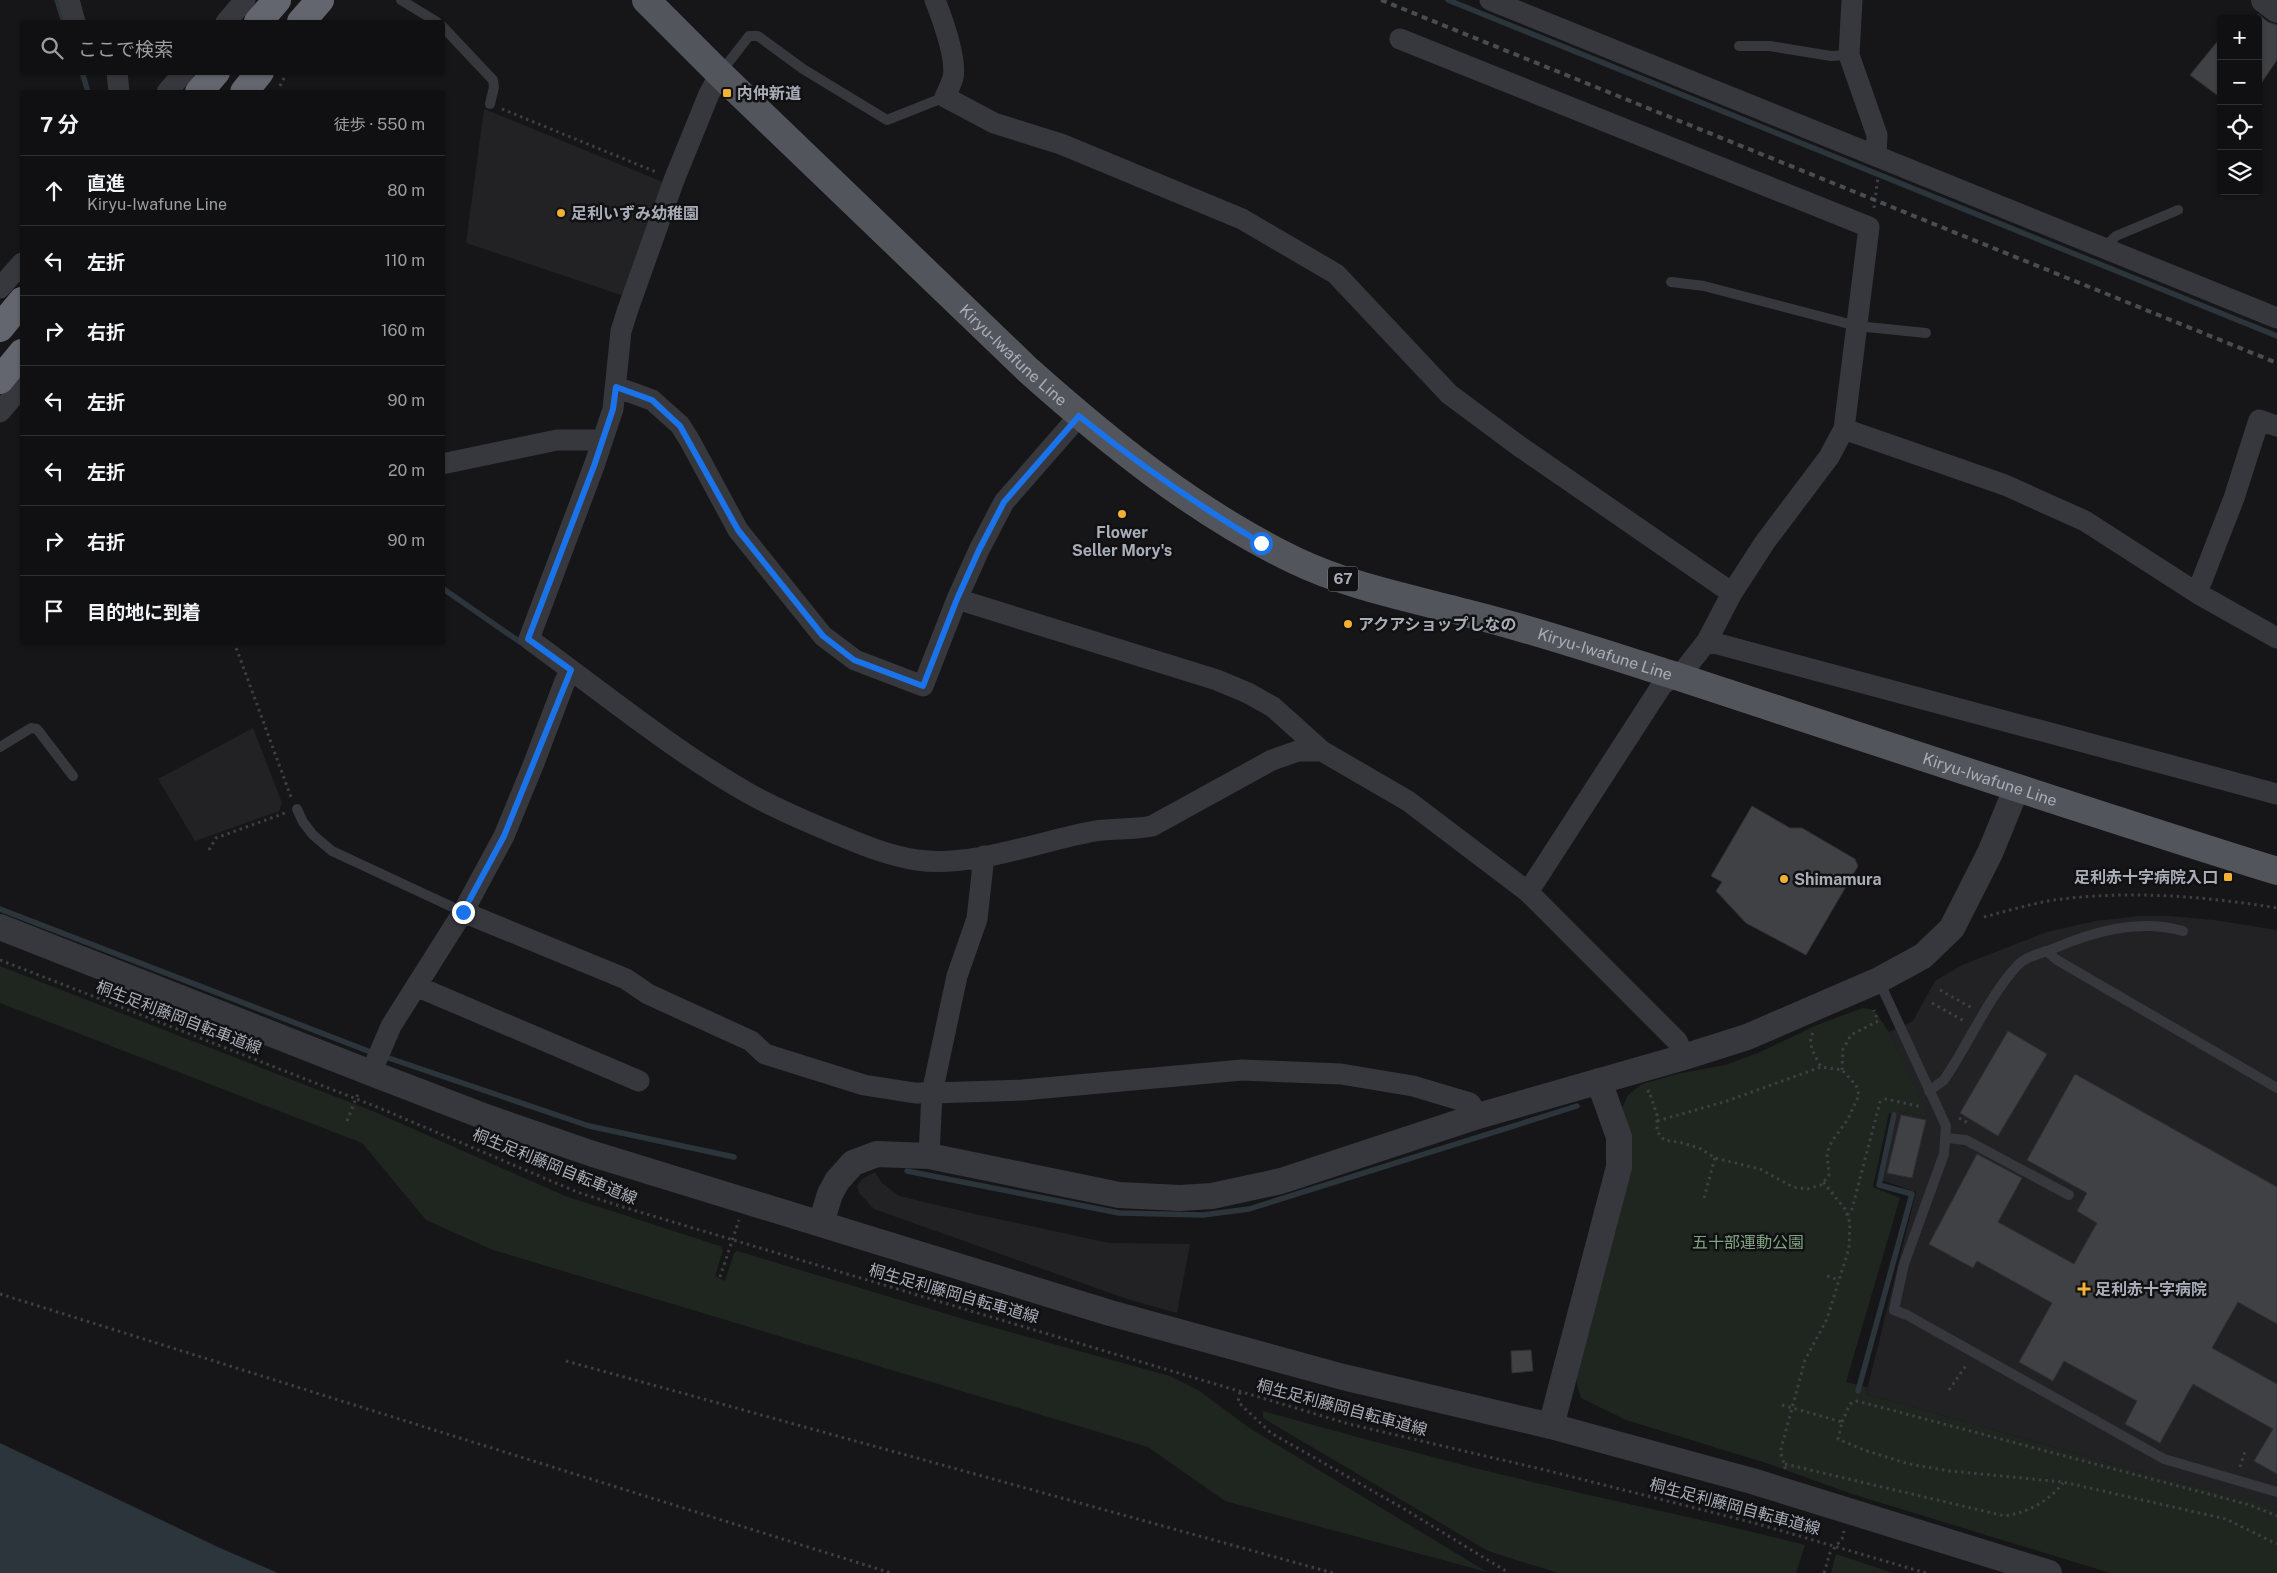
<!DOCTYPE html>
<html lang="ja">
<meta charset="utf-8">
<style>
body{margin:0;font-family:"Public Sans","Noto Sans JP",sans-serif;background:#19191b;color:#f1f3f6}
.controls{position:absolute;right:15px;top:15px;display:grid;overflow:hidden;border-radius:5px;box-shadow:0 1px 4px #0004}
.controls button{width:45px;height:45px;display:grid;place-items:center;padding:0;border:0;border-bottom:1px solid #303032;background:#101012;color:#f1f3f6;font:25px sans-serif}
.stop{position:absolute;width:15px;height:15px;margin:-11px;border:4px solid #1a73e8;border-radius:50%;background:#fff}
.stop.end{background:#1a73e8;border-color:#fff;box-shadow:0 1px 5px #0008}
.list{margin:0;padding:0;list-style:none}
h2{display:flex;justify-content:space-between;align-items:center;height:65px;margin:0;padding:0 20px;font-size:21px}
h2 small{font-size:16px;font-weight:400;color:#9c9d9f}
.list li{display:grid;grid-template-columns:32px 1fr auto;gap:15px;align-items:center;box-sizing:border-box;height:70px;padding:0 20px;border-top:1px solid #303032}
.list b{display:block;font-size:19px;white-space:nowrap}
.list p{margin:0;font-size:16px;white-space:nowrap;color:#9c9d9f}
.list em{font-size:16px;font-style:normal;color:#9c9d9f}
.icon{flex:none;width:28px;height:28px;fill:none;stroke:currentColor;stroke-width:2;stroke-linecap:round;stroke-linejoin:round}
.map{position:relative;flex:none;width:2277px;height:1573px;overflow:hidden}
.search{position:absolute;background:#101012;box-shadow:0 1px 4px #0004;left:20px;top:20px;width:425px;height:55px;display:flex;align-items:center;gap:12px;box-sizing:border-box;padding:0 18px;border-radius:5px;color:#9c9d9f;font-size:19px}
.panel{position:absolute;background:#101012;box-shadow:0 1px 4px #0004;left:20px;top:90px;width:425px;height:555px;border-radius:5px}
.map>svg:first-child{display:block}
</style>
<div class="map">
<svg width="2277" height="1573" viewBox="0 0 2277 1573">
<rect width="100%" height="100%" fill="#161618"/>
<path fill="#222225" d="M484,109L663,182L624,296L466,243Z
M253,728L282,803L279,811L195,841L158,779Z
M2139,916H2169L2214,920L2277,930V1511L2259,1503L2159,1477L1866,1394L1916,1192L1882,1180L1897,1114V1111L1927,1117L1889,1032L1913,1021L1935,981L1962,965L2047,932L2095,921Z
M875,1172L882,1183L899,1196L975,1214L1109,1243L1190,1244L1177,1313L1127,1299L874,1209L859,1193L857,1186L862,1179Z"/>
<path fill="#1e261f" d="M0,966L375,1112L565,1196L720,1246L723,1250L715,1276L725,1281L734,1253L737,1251L970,1321L1170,1376L1198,1390L1251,1429L1487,1572L1225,1501L1148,1447L493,1250L426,1220L362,1143L0,1003Z
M1863,1008L1874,1010L1889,1032L1928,1117L1898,1111L1897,1114L1889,1113L1873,1187L1900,1198L1846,1382L1867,1387L1866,1394L2159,1477L2260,1503L2277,1511V1573H2110L1852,1494L1766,1463L1626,1420L1581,1398L1577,1385V1369L1623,1106L1628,1095L1642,1084L1677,1074L1725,1065L1758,1053L1819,1024Z
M1263,1411C1338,1432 1412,1452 1487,1471C1593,1497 1700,1518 1805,1545L1804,1548L1796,1573H1558L1488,1551L1263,1418Z
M1836,1554L1893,1573H1831Z"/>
<path fill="#2c353c" d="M0,1443L220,1548L278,1573H0Z"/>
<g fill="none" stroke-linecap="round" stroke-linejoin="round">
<path stroke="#2c353c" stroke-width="5.5" d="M57,0L64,22
M1448,0L2277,336
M82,72L88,92
M442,588L520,642
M0,909L368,1051L589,1126L734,1157
M907,1171L1119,1213L1203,1215L1249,1209L1577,1106
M1858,1391L1912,1194L1879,1185L1894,1115"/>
</g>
<path fill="#404145" stroke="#303034" d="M2258,14L2268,22L2277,25V60L2258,88Z
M2221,37V98L2190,75Z
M1752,806L1790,828H1802L1855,859L1858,866L1806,955L1746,923L1716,891L1722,882L1711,876Z
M2008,1031L2047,1054L1998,1136L1960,1113Z
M2075,1074L2277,1187V1324L2238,1302L2212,1348L2277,1384V1474L2254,1461L2273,1429L2193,1384L2160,1443L2125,1424L2137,1401L2064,1361L2053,1381L2019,1362L2052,1303L1977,1261L1973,1268L1929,1244L1977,1154L2022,1178L1998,1222L2074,1264L2097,1223L2077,1211L2087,1193L2027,1160Z
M1901,1115L1926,1120L1912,1178L1887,1173Z
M1531,1350L1533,1371L1512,1373L1511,1351Z"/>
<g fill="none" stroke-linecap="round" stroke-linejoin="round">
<path stroke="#3d3f44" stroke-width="3" stroke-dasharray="2.5 4" stroke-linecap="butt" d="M280,86L287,72
M502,109L656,172
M1874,208L1878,177
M234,642L291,797
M209,850L216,838L285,813
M1984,917C2007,911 2030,904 2054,900C2128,890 2203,896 2277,908
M0,960L377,1107L577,1192L623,1207L1349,1424L1545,1470L1758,1524L1926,1573
M1940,990L1972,1008
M1932,1003L1964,1021
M1813,1033C1806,1043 1816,1057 1821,1067
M1842,1070L1843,1049L1851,1035L1878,1021L1874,1010
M1647,1092L1649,1091L1657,1115V1131L1664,1140L1683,1143L1701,1149L1715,1158L1760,1169L1793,1187L1807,1189L1821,1185L1829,1175L1827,1153L1832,1141L1848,1119L1859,1095L1856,1085L1842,1070L1821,1067L1727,1101L1657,1121
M1959,1118L1970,1124
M347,1121L359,1091
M1704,1198L1715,1158
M1847,1215L1852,1209L1880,1102L1886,1099L1922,1107
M1827,1276L1839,1280
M720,1277L739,1220
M0,1294L891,1573
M566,1361L1333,1573
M1949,1390L1967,1364
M1240,1392L1238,1402L1271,1433L1406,1510L1509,1573
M1782,1405L1842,1422L1838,1439L1864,1450L1909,1464L1950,1471L2063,1482L2226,1519L2277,1544
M1842,1422L1850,1404L1857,1401L2250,1505L2277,1516
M1785,1464L2005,1516C2028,1512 2048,1502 2063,1483
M2240,1467L2245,1451
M1785,1469C1785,1461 1780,1457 1781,1449L1805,1360L1827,1319L1849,1248L1850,1223L1845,1209L1823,1182
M1824,1573L1830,1553L1842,1539L1844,1531"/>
<path stroke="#37383d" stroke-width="10" d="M401,0L437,22
M442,26L493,80L494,87L490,104
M1739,46H1770L1831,56L1849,55
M721,72L749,36H758L803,69L887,120L945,97
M2105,247L2116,236L2178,210
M1671,282L1704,286L1857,326L1926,333
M0,747L31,728L37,729L73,776
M297,809L303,822L313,835L332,851L463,912
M2046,951L2057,960L2277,1088
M1879,981L1946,1126L1944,1154L1904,1264L1894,1310L1907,1315L2164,1459L2277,1492
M1929,1091L1944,1080C1968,1045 1988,998 2016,967C2025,957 2038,954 2050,950C2092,932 2138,918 2183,931
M1946,1138L1966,1140L2069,1195"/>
<path stroke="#37383d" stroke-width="21" d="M69,0L75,22
M935,0C942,18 957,59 953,78C951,84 948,91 945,97L994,123L1061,144L1242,219L1336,274L1449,394L1519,446L1732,593
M1490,0L2277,318
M1852,0L1849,55L1877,135L1876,155
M226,22L245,0
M1400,39L1869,227L1844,429L1829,457L1765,542L1732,593L1707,641L1686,668L1662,685L1528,892
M117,72L119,92
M720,74L709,94L674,180L628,309L621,331L613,409L594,466L529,639C601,691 671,749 748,793C776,809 805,821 834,833C860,844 889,856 917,860C974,868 1039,841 1095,831C1114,828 1133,830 1152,826L1272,760L1298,751H1322
M167,92L184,72
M0,288L22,263
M616,387L652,400L680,425L690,441L738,530L823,636L855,660L923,686L957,599L979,550L1004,502L1079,416
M0,412L22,386
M1844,429L2005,485L2085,521L2197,593L2277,638
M442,464L557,440H602
M2197,593L2234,498L2259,420L2277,426
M957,599L1217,680L1248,693L1273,707L1322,751L1408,801L1528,892L1677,1041L1684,1057
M1707,641L2277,794
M984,856L977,919L957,976L932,1093L1023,1090L1242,1070L1341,1074L1413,1086L1470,1103L1478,1116
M463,912L626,979L648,994L751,1041L765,1054L864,1085L915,1093H932L929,1156
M416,986L639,1081
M371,1073L391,1026L463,912L504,836L534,763L565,681L571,670"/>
<path stroke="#37383d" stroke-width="26" d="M2264,0L2277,10
M0,927L371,1073L483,1116L593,1154L1110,1313L1343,1377L1551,1426L1752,1481L2049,1573
M821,1223L830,1194L837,1181L853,1163L877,1154L929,1156L1119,1195L1180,1198L1212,1196L1281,1181L1478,1116L1684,1057L1747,1037L1879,980L1923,956L1952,928L1990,853L2017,787
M1551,1426L1619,1167V1137L1599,1081"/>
<path stroke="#53555c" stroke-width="28" id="s1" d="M646,0L720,74L1028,370C1110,443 1195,512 1294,560C1350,587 1411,598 1470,614C1538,631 1606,654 1673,675C1874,741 2075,808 2277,871"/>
<path stroke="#63666e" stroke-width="28" d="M258,22L277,0
M301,22L320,0
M199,92L216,72
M244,92L260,72
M0,328L22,301
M0,380L22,353"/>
<path stroke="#4a4c52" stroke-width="4" stroke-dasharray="6 5" stroke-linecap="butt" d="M1381,0L2277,363"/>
</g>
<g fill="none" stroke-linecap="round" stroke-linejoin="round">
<path stroke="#1a73e8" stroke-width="6" d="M463,912L504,836L571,670L528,639L594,466L613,409L616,387L652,400L680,426L738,530L823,636L854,660L923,686L957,599L979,550L1004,502L1079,416C1139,465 1194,503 1261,543"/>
</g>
<g fill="#f2b134" stroke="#111113" stroke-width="2">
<rect x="722" y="88" width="10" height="10" rx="2.5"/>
<circle cx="561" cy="213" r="5"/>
<circle cx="1122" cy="514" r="5"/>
<circle cx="1348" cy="624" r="5"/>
<rect x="2223" y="872" width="10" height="10" rx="2.5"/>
<circle cx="1784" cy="879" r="5"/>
<path d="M2081.5 1281.5h5v5h5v5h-5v5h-5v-5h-5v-5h5z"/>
</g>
<g text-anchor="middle" stroke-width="5" stroke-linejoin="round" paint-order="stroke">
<rect fill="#111113" stroke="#7b7e86" stroke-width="1" x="1328" y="566.5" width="30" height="25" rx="4"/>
<g font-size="15" font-weight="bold" fill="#a8adb8">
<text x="1343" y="584">67</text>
</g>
<g font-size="16" font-weight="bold" fill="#a8adb8" stroke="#111113" text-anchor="start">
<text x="737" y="99">内仲新道</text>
<text x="571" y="219">足利いずみ幼稚園</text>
<text x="1122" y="538" text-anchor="middle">Flower<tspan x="1122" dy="18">Seller Mory's</tspan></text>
<text x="1358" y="630">アクアショップしなの</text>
<text x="2218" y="883" text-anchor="end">足利赤十字病院入口</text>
<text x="1794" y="885">Shimamura</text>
<text x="2095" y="1295">足利赤十字病院</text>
</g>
<g font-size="16" fill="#a8adb8" stroke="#111113">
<text dy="6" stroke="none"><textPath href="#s1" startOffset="511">Kiryu-Iwafune Line</textPath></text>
<text dy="6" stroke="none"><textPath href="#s1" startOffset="1185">Kiryu-Iwafune Line</textPath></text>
<text dy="6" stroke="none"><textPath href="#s1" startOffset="1590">Kiryu-Iwafune Line</textPath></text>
<text transform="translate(179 1017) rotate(21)" y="6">桐生足利藤岡自転車道線</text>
<text transform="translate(555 1166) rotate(22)" y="6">桐生足利藤岡自転車道線</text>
<text transform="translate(954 1293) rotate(16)" y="6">桐生足利藤岡自転車道線</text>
<text transform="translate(1342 1407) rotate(15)" y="6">桐生足利藤岡自転車道線</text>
<text transform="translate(1735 1506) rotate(15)" y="6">桐生足利藤岡自転車道線</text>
</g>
<g font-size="16" fill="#7fa381" stroke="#111113">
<text x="1748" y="1248">五十部運動公園</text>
</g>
</g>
</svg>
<div class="controls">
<button>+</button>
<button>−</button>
<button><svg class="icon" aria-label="locate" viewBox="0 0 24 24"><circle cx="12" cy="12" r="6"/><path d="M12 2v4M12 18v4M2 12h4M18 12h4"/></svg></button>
<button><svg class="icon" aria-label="layers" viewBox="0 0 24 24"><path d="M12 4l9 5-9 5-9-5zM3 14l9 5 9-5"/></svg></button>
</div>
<div class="stop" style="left:1261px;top:543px"></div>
<div class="stop end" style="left:463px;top:912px"></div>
<div class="search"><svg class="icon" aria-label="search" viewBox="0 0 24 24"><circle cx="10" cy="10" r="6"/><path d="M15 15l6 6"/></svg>ここで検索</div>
<section class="panel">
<h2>7 分<small>徒歩 · 550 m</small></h2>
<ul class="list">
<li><svg class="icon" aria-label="ahead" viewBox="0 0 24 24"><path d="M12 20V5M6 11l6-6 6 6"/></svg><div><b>直進</b><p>Kiryu-Iwafune Line</p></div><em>80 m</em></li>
<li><svg class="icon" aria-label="left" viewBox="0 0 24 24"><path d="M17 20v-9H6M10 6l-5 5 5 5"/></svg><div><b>左折</b></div><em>110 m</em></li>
<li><svg class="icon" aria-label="right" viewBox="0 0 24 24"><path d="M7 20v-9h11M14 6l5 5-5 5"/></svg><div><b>右折</b></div><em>160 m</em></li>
<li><svg class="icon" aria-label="left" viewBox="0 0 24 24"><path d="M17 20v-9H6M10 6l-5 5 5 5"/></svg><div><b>左折</b></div><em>90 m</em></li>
<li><svg class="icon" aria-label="left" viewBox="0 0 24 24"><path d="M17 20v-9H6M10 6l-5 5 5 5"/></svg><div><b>左折</b></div><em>20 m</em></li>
<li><svg class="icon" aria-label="right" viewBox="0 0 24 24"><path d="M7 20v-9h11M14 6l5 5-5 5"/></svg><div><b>右折</b></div><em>90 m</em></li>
<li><svg class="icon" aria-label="arrive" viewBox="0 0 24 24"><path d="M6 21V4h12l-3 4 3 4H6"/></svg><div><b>目的地に到着</b></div></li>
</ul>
</section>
</div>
